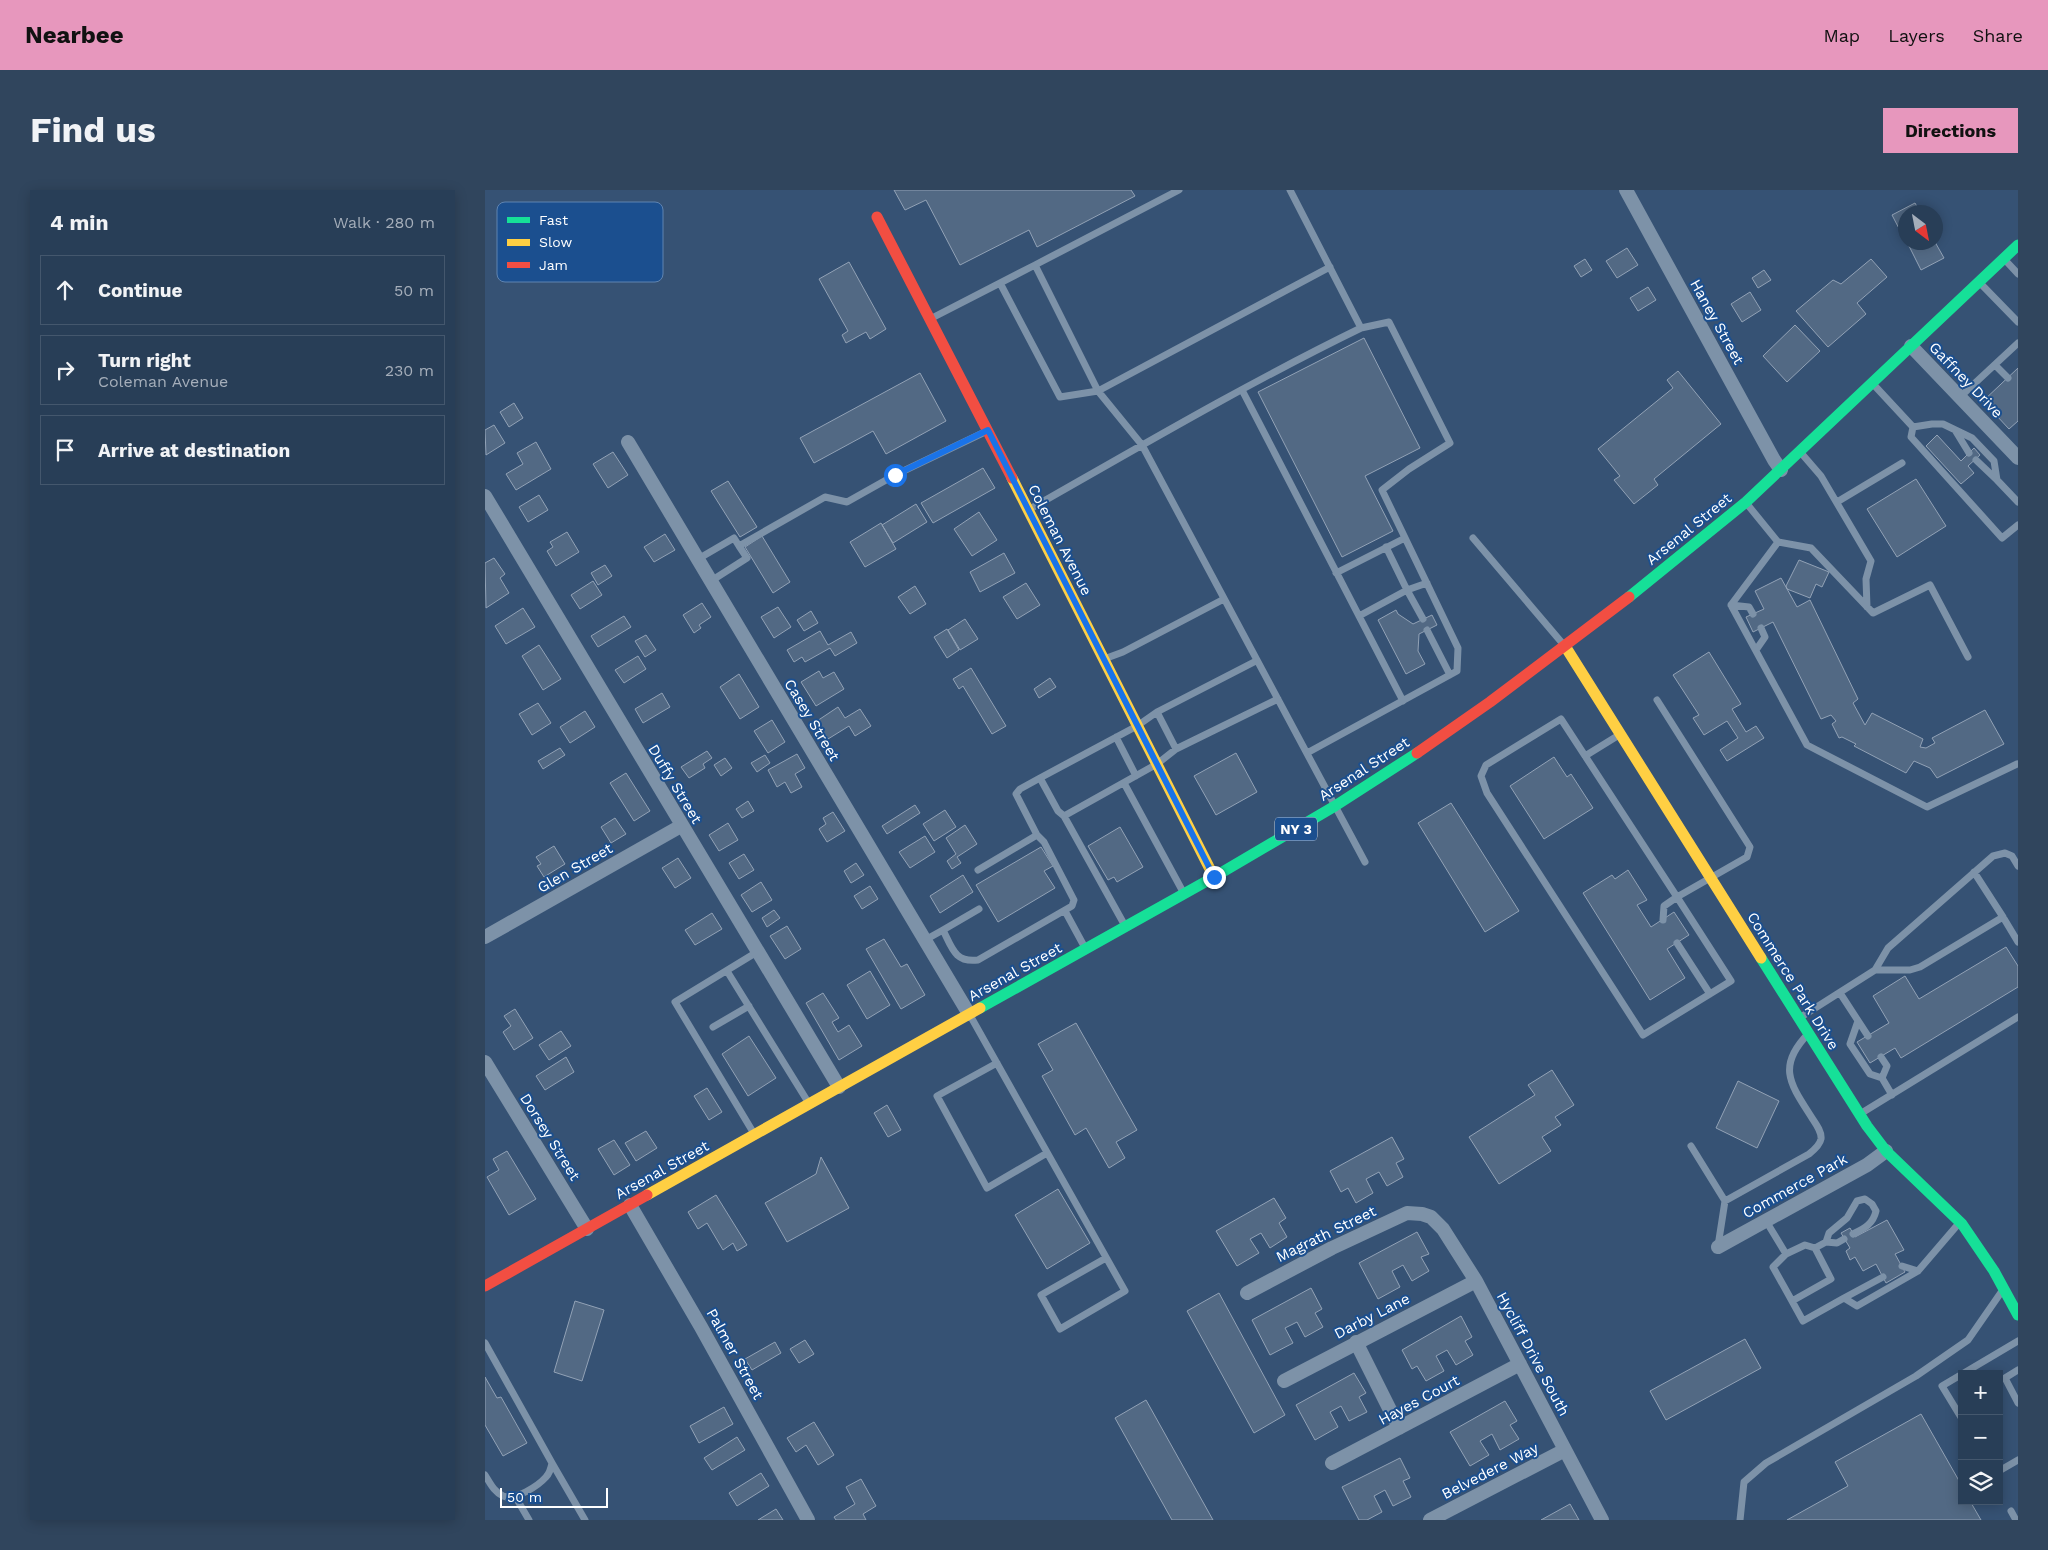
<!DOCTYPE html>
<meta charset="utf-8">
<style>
body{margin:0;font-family:"Work Sans",sans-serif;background:#30455d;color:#f1f3f6}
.controls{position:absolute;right:15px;bottom:15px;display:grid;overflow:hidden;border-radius:0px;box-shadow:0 2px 12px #0003}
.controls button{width:45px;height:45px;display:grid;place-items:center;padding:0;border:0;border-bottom:1px solid #44576d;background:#283e57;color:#f1f3f6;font:25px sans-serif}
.compass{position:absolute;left:1413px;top:15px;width:45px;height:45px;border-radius:50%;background:#283e57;box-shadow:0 2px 12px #0003;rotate:148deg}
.scale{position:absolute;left:15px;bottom:12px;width:108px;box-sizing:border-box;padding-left:5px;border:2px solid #fff;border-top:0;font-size:14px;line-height:18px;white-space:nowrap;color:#fff;-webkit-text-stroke:4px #1b4f8f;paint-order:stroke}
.stop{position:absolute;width:15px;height:15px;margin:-11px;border:4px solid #1a73e8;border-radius:50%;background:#fff}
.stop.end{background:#1a73e8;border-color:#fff;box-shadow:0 1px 5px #0008}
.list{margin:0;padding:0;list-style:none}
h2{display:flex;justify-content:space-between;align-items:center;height:65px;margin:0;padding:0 20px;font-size:21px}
h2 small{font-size:16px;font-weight:400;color:#a5aeba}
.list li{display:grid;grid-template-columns:32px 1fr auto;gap:15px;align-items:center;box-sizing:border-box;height:70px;margin:0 10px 10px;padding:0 10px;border:1px solid #44576d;border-radius:0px}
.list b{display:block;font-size:19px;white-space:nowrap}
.list p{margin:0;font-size:16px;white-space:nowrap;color:#a5aeba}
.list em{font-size:16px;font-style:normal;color:#a5aeba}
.icon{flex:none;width:28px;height:28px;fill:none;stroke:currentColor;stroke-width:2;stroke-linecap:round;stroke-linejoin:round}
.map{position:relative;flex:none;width:1533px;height:1330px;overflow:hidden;border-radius:0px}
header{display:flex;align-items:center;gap:30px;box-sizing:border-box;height:70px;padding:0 25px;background:#e797bd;color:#111}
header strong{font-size:24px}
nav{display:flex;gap:28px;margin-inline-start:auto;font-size:18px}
.intro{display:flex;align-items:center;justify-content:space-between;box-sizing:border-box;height:120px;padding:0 30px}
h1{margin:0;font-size:35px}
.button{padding:12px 22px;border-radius:0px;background:#e797bd;color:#111;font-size:18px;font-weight:700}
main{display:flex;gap:30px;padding:0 30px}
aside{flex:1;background:#283e57;border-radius:0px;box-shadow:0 2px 12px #0003}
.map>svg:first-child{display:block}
</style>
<header>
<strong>Nearbee</strong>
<nav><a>Map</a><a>Layers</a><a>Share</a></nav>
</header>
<div class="intro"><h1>Find us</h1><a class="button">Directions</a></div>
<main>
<aside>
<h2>4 min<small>Walk · 280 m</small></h2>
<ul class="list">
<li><svg class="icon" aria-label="ahead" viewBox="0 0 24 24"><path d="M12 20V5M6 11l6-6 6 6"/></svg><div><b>Continue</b></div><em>50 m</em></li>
<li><svg class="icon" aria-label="right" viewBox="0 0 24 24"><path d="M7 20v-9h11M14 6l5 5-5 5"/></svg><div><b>Turn right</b><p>Coleman Avenue</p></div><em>230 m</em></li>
<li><svg class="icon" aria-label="arrive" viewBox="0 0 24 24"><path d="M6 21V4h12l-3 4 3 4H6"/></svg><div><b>Arrive at destination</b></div></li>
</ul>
</aside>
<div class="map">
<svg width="1533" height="1330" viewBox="0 0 1533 1330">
<rect width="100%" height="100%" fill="#365274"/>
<path fill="#526984" stroke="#92a2b6" d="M409,0H646L650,6L552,57L544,40L475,75L441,10L420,20Z
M1430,13L1435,22H1420V50L1407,25Z
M1422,52H1450L1459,68L1436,80Z
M1142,58L1153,75L1132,88L1121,71Z
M1100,69L1107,80L1096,87L1089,76Z
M1386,69L1402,87L1372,113L1381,124L1343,157L1311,121L1348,90L1356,94Z
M364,72L401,139L385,149L381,142L361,153L357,145L363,141L334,89Z
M1279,80L1286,90L1273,98L1267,88Z
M1163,97L1171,110L1153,121L1145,108Z
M1265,102L1276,120L1257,132L1246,114Z
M1310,135L1335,161L1302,192L1278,166Z
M879,148L935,258L880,286L908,341L857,367L773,202Z
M1533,178V231L1524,239L1498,211Z
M1193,181L1236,234L1169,289L1173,295L1149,314L1129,290L1135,286L1113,259L1188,198L1182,190Z
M435,183L461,231L401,264L388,241L329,273L315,248Z
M29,213L38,228L24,237L15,222Z
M9,235L20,253L1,265L0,240Z
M1452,245L1476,271L1489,258L1495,265L1483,276L1489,283L1476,294L1441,256Z
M51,252L66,279L31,300L21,284L38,274L32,263Z
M128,262L143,285L123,298L108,274Z
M498,278L510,298L448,333L436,313Z
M1431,289L1461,336L1412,367L1382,319Z
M243,291L272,337L255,347L226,301Z
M54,305L63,320L43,332L34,317Z
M431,314L442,332L408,353L397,335Z
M494,322L512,350L487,366L469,339Z
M396,333L411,359L380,377L365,352Z
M82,342L94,362L71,376L62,361L68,357L65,352Z
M180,344L190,360L169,372L159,357Z
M277,346L305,392L288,403L260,357Z
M519,363L530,383L495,402L485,382Z
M9,368L20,384L15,388L24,403L1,418L0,373Z
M1314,370L1344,382L1337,397L1331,394L1325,408L1302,399L1301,396Z
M120,375L127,386L113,395L106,383Z
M1296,388L1312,417L1325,410L1373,509L1368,513L1380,535L1387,523L1438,549L1435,557L1441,558L1450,553L1447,548L1500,520L1519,554L1452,588L1445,578L1429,571L1421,583L1369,556L1371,554L1357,547L1354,548L1347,534L1351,531L1346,525L1336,529L1288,432L1268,442L1261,427L1279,419L1270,401Z
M108,391L117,405L95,419L86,405Z
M541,393L555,415L532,429L518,407Z
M430,396L441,414L425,424L413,407Z
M217,413L226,427L214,435L216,438L209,443L198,425Z
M293,417L306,437L289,448L276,427Z
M38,418L50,437L21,454L10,436Z
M911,420L913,424L928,434L947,425L952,435L934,444L933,461L940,474L921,484L893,430Z
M326,421L333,433L319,441L312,430Z
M139,426L146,437L113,457L106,446Z
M480,429L493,449L475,460L463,440Z
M462,439L474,460L462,468L449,447Z
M335,441L343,455L366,442L372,453L350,466L345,458L320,472L317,467L309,472L302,460Z
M161,445L171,460L160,467L150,451Z
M54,455L76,489L58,500L37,466Z
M1224,462L1256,514L1247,519L1261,542L1271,536L1279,548L1242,571L1235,560L1253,548L1242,531L1219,545L1208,528L1214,525L1188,485Z
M153,466L161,479L139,493L130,480Z
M486,478L521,536L507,544L478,496L474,499L468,489Z
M334,481L338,488L349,482L359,499L331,516L316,492Z
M254,484L274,517L255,529L235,497Z
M565,488L571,497L554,508L549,499Z
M177,503L185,517L158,533L150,519Z
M53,513L66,533L47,545L34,524Z
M353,517L360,528L375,519L386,536L370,546L364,536L343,549L332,531Z
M100,521L110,537L85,553L75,537Z
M287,530L300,552L283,563L269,541Z
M75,558L80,565L58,579L53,571Z
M222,561L227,568L218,574L220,578L204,588L196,577Z
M751,563L772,602L731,625L709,586Z
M312,564L320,578L310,584L317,597L306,603L300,592L292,597L283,580Z
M280,565L285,573L272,582L266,573Z
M1069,567L1082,587L1086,584L1108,618L1059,649L1025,596Z
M240,568L247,578L236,586L229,575Z
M141,583L165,621L149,631L125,593Z
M263,611L269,621L257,628L251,619Z
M966,613L1034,721L1000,742L933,633Z
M430,615L435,623L402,644L397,636Z
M460,620L471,637L449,651L438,634Z
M348,622L360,641L342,652L334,639L341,634L338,628Z
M130,628L141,644L126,653L116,637Z
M243,633L253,650L234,661L224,645Z
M480,635L492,654L472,667L476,673L467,679L462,671L471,664L461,648Z
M635,637L658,677L632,692L629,687L623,690L603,656Z
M440,646L450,662L425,678L414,662Z
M69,656L80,674L59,687L52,676L56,674L51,667Z
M556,657L568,676L559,681L570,698L513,732L491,695Z
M259,664L269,680L254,689L244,673Z
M193,668L206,688L190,698L177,678Z
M371,673L379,685L366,693L359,681Z
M1143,680L1162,710L1152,715L1166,737L1189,722L1204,745L1182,759L1200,788L1165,810L1098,703L1127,685L1130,689Z
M478,685L488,702L455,723L445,706Z
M276,692L287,710L267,722L256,705Z
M385,696L393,709L377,719L369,706Z
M289,720L295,728L282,737L277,728Z
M227,723L237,739L210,755L200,740Z
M302,736L316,759L300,769L285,746Z
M399,749L416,777L422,774L440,805L416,819L381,759Z
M1521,757L1533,776V797L1416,868L1410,858L1385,873L1372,852L1404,833L1388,806L1420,786L1434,809Z
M385,781L405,815L382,829L362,795Z
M338,803L354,828L347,832L353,842L364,835L377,856L354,870L321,813Z
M30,819L48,848L29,860L18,842L26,836L19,826Z
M591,833L652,940L631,952L640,968L624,978L601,938L590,945L557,886L568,880L553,854Z
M76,841L86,856L64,870L54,855Z
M264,846L291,888L263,906L237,864Z
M81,867L89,882L60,900L51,886Z
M1067,880L1089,915L1070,927L1076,935L1057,947L1066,961L1014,994L984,947L1050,905L1043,895Z
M1253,891L1294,911L1272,958L1231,938Z
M222,898L237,922L224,930L209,906Z
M402,915L416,940L403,947L389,923Z
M161,941L172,958L151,971L140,953Z
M907,947L919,969L911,973L918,987L902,996L894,982L881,989L888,1003L871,1013L863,998L856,1002L845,981Z
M129,950L145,975L129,985L113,959Z
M22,961L51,1009L24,1025L2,987L14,980L8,969Z
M336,967L364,1018L302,1052L280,1013L331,984Z
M573,999L605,1053L562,1079L530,1025Z
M231,1005L262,1055L252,1061L248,1053L238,1060L222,1033L213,1039L203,1022Z
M789,1008L801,1028L794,1033L802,1047L785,1058L776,1043L765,1049L774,1063L752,1076L731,1041Z
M1402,1030L1419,1060L1410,1064L1420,1082L1401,1093L1391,1074L1378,1081L1370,1067L1365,1070L1361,1061L1365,1058L1356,1043L1365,1038L1370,1047Z
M932,1042L944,1064L936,1067L944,1081L927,1091L918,1075L907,1081L915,1097L893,1109L874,1073Z
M826,1098L837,1119L830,1123L838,1137L820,1147L812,1132L800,1138L808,1153L785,1165L767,1130Z
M734,1103L800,1225L769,1243L702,1121Z
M90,1111L119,1120L97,1191L69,1182Z
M976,1126L987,1147L980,1151L988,1165L971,1175L962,1160L951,1166L959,1181L941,1191L932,1176L927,1179L917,1160Z
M1260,1149L1276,1178L1181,1230L1165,1201Z
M320,1150L329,1164L314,1173L305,1159Z
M290,1152L296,1163L267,1180L260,1169Z
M869,1183L881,1203L874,1207L882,1222L864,1231L856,1216L845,1222L853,1237L830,1250L811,1215Z
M0,1187L12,1208L16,1207L42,1253L18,1266L0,1235Z
M661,1210L728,1330H687L630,1228Z
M1020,1211L1032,1231L1025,1235L1034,1249L1015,1260L1007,1244L995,1251L1004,1265L985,1276L965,1242Z
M239,1217L248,1234L214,1253L205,1236Z
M1436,1224L1477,1296V1311H1485L1496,1330H1302L1363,1296L1350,1272Z
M329,1232L349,1265L333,1275L321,1255L311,1262L302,1248Z
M252,1247L260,1260L227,1280L219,1268Z
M915,1268L925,1288L918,1291L926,1307L908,1316L900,1300L889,1306L897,1322L882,1330H874L857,1297Z
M276,1283L284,1296L252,1316L244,1303Z
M376,1289L391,1316L378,1324L381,1330H351L349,1327L370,1314L361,1297Z
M1085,1314L1094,1330H1056Z
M291,1319L298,1330H273Z"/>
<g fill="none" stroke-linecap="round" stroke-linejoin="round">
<path stroke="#7d92a8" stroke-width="7" d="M1521,71L1533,84
M550,75L694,0
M515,93L575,207L613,201L845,77
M1496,94L1533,132
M445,129L550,75L613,201L657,255L880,672
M1510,175L1523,188
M1389,195L1428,237L1426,247L1517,348L1533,335
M757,200L918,511
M1475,207L1533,153
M1428,237L1447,234H1458L1487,248L1509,271L1512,290L1533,312
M1470,240L1484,263
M1317,264L1336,286L1386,371L1381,389L1382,417
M1491,270L1512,290
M1352,312L1417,273
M1262,314L1293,352L1246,415L1322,555L1442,617L1532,574
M545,319C654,257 763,193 876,138L805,0
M988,348L1078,454
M1293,352L1326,358L1388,423L1445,395L1483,467
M901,357L922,400L942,393
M213,369L249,348L254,356
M851,383L920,348
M226,391L262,368L254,356L340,307L362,312L410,285L502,241
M1246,415L1264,417L1268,424
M874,426L922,400L938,429
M942,440L965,485
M1271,460L1280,447L1276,438
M619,469L638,462L739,409
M771,471L672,522L691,559L793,509
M1172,510L1265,657L1262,667L1192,707L1246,791L1158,845L1002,603L996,586L1001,575L1076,529L1192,707L1179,716L1178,730
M631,547L651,586
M822,563L972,481L973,458L897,300L924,279L965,253L904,132L876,138
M1100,566L1134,545
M639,593L697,700
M579,626L573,621L555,588L652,536L672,522
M493,680L552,645L531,604L535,599L555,588
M1489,682L1518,727
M580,721L599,756
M639,734L579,626L672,574L691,559
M458,740L494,719
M440,750L458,740C467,758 470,773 493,770L587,716L589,710L559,652L552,645
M1192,753L1225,804
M1390,780H1425L1435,777L1518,727L1533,752
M242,781L323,912
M1355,803L1383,846
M486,827L640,1101L575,1139L556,1105L621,1068
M1316,827L1390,780L1403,758L1508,666L1520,663L1527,666L1533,676
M1373,831L1365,854L1385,884L1397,888L1407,905
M228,837L264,816
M1396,867L1402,876L1397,888
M512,873L452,906L502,998L562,963
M1375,924L1533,827
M268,942L190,812L272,762
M1206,956L1240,1011
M1281,1031L1301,1064L1320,1055L1330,1058L1346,1089L1307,1111L1288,1077L1301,1064
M1341,1052L1344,1043L1362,1028L1372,1011L1380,1009L1387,1014L1391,1021C1388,1034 1380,1038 1368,1044
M1233,1056L1240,1011L1324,964C1329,960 1335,955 1336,949C1337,942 1331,934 1327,928C1306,895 1291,877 1323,844
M1330,1058L1341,1052L1352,1053L1359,1049
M1417,1076L1433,1081
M1359,1108L1398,1087
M1307,1111L1318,1131L1359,1108L1372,1116L1433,1081L1475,1032
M0,1153L67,1273C66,1278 65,1283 61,1287C53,1296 30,1311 18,1306C9,1302 5,1293 0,1285
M1533,1180L1520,1188L1533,1213
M1477,1229L1457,1196L1533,1151
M67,1273L100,1330
M1514,1281L1533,1270
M30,1306L44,1330
M1526,1321L1531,1330
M1255,1330L1259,1292L1281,1273L1431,1186L1483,1150L1517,1101"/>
<path stroke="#7d92a8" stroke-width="14" d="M1141,0L1289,270L1296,280
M1426,156L1533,268
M143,252L484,824
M0,306L354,897
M0,747L196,636
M0,872L102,1039
M145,1015L216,1137L323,1330
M1233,1057L1382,975L1401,961
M762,1103L847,1058L922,1023L937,1024L946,1027L958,1039L991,1091L1117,1330
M871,1152L914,1238
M799,1191L991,1091
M847,1273L1035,1174
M945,1330L1080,1260"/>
<path stroke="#16e098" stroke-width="11" d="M1144,407L1261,312L1533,55
M1276,768L1382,936L1401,961L1477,1034L1509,1081L1533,1125
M495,818L729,687L850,616L932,563"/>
<path stroke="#ffcf43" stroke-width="11" d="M527,288L729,687
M1080,456L1276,768
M162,1005L495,818"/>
<path stroke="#f24e42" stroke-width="11" d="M392,27L527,288
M932,563L1005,512L1144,407
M0,1096L162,1005"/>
</g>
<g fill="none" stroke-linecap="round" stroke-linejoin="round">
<path stroke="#1a73e8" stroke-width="6" d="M410,285L503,240L729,687"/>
</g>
<g text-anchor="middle" stroke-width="4" stroke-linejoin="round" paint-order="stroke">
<rect fill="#1b4f8f" stroke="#bbcadd" stroke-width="1" x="790" y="627.5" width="42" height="23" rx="4"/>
<g font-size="14" font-weight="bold" fill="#fff">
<text x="811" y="644">NY 3</text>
</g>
<g font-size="15" fill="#fff" stroke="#1b4f8f">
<text transform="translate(1232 132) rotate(61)" y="5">Haney Street</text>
<text transform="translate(1481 190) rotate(46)" y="5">Gaffney Drive</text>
<text transform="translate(1204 339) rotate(-39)" y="5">Arsenal Street</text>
<text transform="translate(575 350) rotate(63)" y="5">Coleman Avenue</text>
<text transform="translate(327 530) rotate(59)" y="5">Casey Street</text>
<text transform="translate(879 579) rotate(-33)" y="5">Arsenal Street</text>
<text transform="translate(190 594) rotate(59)" y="5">Duffy Street</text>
<text transform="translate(90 678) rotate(-30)" y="5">Glen Street</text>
<text transform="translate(530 782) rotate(-29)" y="5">Arsenal Street</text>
<text transform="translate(1308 791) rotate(58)" y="5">Commerce Park Drive</text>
<text transform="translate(65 947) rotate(58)" y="5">Dorsey Street</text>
<text transform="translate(177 980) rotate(-29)" y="5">Arsenal Street</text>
<text transform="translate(1310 996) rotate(-29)" y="5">Commerce Park</text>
<text transform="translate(841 1044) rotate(-26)" y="5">Magrath Street</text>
<text transform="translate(887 1126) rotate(-27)" y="5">Darby Lane</text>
<text transform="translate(250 1164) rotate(61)" y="5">Palmer Street</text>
<text transform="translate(1048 1164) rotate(62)" y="5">Hycliff Drive South</text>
<text transform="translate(934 1210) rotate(-28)" y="5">Hayes Court</text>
<text transform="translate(1005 1281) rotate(-27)" y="5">Belvedere Way</text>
</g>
</g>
<rect x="12" y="12" width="166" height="80" rx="8" fill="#1b4f8f" stroke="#5f84b1" stroke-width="1"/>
<rect x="22" y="27" width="23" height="6" fill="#16e098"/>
<rect x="22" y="49" width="23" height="7" fill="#ffcf43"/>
<rect x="22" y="72" width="23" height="6" fill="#f24e42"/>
<g font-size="14" fill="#fff">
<text x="54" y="35">Fast</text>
<text x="54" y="57">Slow</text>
<text x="54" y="80">Jam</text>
</g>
</svg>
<div class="controls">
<button>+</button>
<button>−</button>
<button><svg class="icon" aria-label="layers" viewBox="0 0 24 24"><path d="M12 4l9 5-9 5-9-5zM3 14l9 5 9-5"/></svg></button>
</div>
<svg class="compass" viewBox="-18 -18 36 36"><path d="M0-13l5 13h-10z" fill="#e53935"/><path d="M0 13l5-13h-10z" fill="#a5aeba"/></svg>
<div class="scale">50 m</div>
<div class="stop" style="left:410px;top:285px"></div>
<div class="stop end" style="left:729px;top:687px"></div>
</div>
</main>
